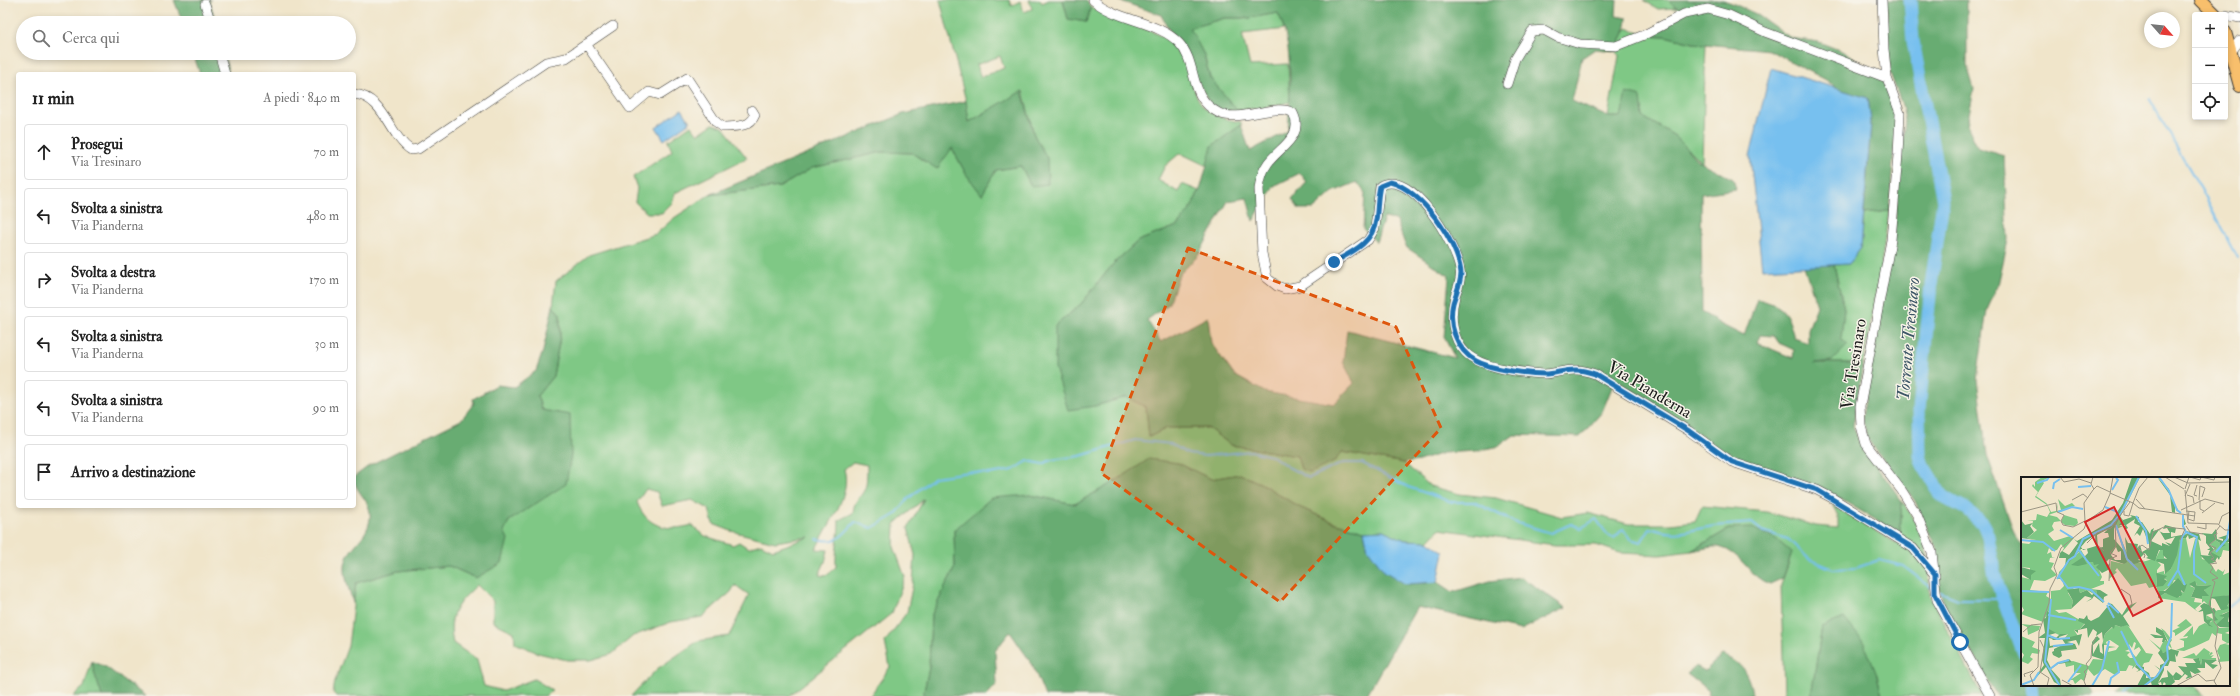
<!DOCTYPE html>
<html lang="it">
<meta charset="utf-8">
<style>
body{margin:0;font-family:"IM FELL Double Pica",serif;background:#f2f2f2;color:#222}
.controls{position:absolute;right:12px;top:12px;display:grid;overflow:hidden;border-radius:4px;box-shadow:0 2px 6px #0003}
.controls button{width:36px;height:36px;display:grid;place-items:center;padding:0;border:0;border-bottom:1px solid #e0e0e0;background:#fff;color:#222;font:20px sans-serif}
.compass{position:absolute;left:2144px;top:12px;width:36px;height:36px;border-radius:50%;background:#fff;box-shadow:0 2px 6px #0003;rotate:117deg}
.stop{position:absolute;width:12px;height:12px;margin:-9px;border:3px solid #1f6fb2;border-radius:50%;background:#fff}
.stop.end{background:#1f6fb2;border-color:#fff;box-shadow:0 1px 4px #0008}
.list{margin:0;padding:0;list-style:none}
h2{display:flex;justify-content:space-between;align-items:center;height:52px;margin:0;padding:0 16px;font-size:17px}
h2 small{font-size:13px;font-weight:400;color:#767676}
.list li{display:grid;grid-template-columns:26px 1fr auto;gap:12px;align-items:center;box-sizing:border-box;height:56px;margin:0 8px 8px;padding:0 8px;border:1px solid #e0e0e0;border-radius:4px}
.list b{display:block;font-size:15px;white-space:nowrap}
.list p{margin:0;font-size:13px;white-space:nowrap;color:#767676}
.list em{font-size:13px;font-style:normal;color:#767676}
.icon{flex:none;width:22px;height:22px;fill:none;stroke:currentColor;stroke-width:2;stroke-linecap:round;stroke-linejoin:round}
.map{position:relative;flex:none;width:2240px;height:696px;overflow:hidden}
.search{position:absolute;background:#fff;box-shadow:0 2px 6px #0003;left:16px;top:16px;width:340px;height:44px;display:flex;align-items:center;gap:10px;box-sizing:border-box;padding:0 14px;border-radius:22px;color:#767676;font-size:15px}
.panel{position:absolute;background:#fff;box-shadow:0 2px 6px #0003;left:16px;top:72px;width:340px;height:436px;border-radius:4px}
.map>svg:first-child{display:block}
</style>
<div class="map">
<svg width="2240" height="696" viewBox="0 0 2240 696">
<rect width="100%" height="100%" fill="#f7f3e8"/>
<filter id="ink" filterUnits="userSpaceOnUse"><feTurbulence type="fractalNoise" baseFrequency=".025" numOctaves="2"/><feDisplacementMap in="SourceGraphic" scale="8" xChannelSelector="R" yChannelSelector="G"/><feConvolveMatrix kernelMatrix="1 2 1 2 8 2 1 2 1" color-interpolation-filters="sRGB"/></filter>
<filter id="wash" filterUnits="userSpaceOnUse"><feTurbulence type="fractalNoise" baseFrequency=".012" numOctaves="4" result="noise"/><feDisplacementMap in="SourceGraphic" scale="16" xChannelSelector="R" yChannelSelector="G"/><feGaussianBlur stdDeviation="0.9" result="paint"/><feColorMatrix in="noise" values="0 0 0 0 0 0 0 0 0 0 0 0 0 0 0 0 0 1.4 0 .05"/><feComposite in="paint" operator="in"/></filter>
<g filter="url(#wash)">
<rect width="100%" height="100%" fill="#f0e5ca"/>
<path fill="#7fc885" stroke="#4e7250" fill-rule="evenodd" d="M940,0H1009L1011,6L1020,1L1024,12L1032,9L1029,0H1040L1042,3L1049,0H1063L1068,19L1086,22L1091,7C1113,19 1159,29 1174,46C1203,79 1180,113 1241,122V125L1212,146L1207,166L1180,153L1165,166L1158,180L1178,192L1182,184L1199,191L1190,210L1177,226L1138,241L1113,264L1081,304L1055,326L1095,406L1126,397L1146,407L1149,437L1167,428H1208L1231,445L1297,456L1301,469L1334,462L1342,452L1404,463L1430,486L1459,494L1496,498L1562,517L1588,513L1628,524H1671L1695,521L1702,506L1767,512L1816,526L1838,528V515L1832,505L1896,543L1900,534L1902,501L1915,522L1925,545L1928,559L1930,596L1982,696H1882L1877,675L1822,627L1811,696H1784L1781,585L1792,553L1729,529L1691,551L1660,555L1620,553L1596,545H1555L1439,529L1428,541L1405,540L1383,530L1364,531L1333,522L1299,507L1262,484L1240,474L1211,479L1178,463L1149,460L1114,482L1075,504L1030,495L954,530L955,567L931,616L929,668L923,696H870L890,667L885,642L907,612L913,583L915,555L908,528L924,499L895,524L894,547L905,577L892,613L789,696H631L657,669L698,641L729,636L749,595L735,585L731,592L702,617L671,622L633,636L612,654L591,660H567L538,653L515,643L514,632L493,622V601L477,585C457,604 447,614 453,643L477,660L484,686L503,691L534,679L552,690L545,696H336L333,693L335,681L348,646L356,583L398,571L449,566L476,578L509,521L542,499V410L537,395L553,376L560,337V314L553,306L556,281L589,255L656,234L674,218L709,195L780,187L812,168L882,152L912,153L925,162L952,148L966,174L982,194L996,170L1021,166L1031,186L1047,158L1034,135L1023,91L969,122L966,101ZM1000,56L1004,68L981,77L976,65ZM853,462L867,465C867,471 867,478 866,485C863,498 854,497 853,513L839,520C839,537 835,551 836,567L825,576L819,575L825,562L828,550L816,549C827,525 852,496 844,469ZM646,489L657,492L662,506L692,500L709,509L713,524L731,531L775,542L809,537L773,550L761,544L748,548L739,542L733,545L705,536L692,525C668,532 646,527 637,502Z
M1643,0H1668L1677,8L1658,9Z
M1278,13L1286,29L1242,34L1250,66L1288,64L1290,102L1261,109H1236L1210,78L1204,55L1189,28L1225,18H1250Z
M1627,28L1644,35L1665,36L1693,43H1706L1702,163L1675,136L1643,117H1608L1619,56L1617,51L1621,38Z
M713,124L723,127L747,158L675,193L672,203L662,213H647L635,202L637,188L633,177L672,151L668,141L691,125L698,134Z
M1889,211L1881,266L1863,363H1809L1848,345L1841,339L1844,309L1834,265L1849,264L1861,248L1864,214Z
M92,661L95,675L102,696H73L84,687Z
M2126,685H2195L2204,696H2114Z"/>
<path fill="#67ac72" stroke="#426447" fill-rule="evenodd" d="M174,0H212L210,1L216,23H183Z
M1063,0H1086L1091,7L1086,22L1068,19Z
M1117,0H1617L1616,16L1627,18C1627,30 1620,39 1617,51L1595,49L1582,58L1572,101L1608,117H1621L1626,93L1641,97L1643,117L1675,136L1698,161L1733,179L1736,189L1701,194L1702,312L1720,324L1744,336L1757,299C1785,306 1787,311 1794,338L1808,343V329L1817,306L1804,266L1834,265L1844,309L1841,339L1848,345L1832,361L1814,363H1863L1853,426L1860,443L1902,501L1900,534L1820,487L1774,473L1739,459L1714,446L1688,426L1615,380L1602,412L1580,437L1514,435L1499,446L1476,451L1443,453L1419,461L1404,463L1342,452L1334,462L1310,473L1301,469L1297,456L1231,445L1208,428H1167L1149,437L1146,407L1126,397L1095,406L1068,410L1055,368V326L1081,304L1113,264L1138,241L1177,226L1190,210L1201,187L1212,146L1241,125L1250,151L1288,131C1290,95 1294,46 1278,13L1250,18H1225L1190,28L1204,55L1210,78L1236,109H1247L1235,115L1212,108L1161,15ZM1300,173L1307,182L1292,199L1299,209H1314L1333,192L1357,182L1365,193L1363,229L1376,242L1384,218L1396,220L1406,247L1449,276L1444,337L1455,358L1347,330L1343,362L1354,383L1334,404L1265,392L1234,375L1211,343L1208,317L1161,342L1147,320L1169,304L1179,275L1198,256L1228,201L1247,198L1253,221L1274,186ZM1760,335L1774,336L1779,343L1794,350L1793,358L1757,343Z
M1668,0H1723L1732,3L1756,14L1791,38L1819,42L1849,54L1883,81L1894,106L1896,125L1889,211L1864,214L1871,122L1868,98L1838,89L1826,80L1769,50L1693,43L1665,36L1644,35L1684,13Z
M1886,0H1967V65L1974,89L1967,125L1978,148L2004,156L2008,240L1998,285L1987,309L1977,380L1987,455L2015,536L2022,545V685H2090L2094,696H1997L1946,610L1938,585L1937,550L1915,501L1868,440L1862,418L1893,243L1905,119L1902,105L1890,73Z
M193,53H224L229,74H200Z
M1022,91L1034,135L1047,158L1048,184L1031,186L1021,166L996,170L982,195L966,174L952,148L937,169L912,153L882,152L812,168L780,187L709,195L903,114L966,101L969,122Z
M553,306L560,314V337L553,376L537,396L542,410L570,415L571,455L566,484L509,521L504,531L508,539L502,563L476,578L449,566L398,571L356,583L353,603C350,591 342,573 346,561C351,543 372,536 370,512C368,498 354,491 354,477L370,465L461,420L474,403L473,399L497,385L514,387L536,371L543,351Z
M1149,459L1178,463L1211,479L1240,474L1262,484L1299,507L1333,522L1364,531L1368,549L1405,584L1438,582L1453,592L1490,581L1521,577L1566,608L1521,630L1417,607L1366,696H1045L1032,664L1010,632L995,651L997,684L986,696H923L929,668L931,616L955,567L954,530L991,498L1030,495L1075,504L1114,482Z
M1752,528L1775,538L1792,553L1783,578L1770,584C1749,578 1742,552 1719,547C1711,546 1699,550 1691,551L1729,529Z
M1844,618L1864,643L1877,675L1882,696H1811L1822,627Z
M1722,655C1742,662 1750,675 1752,696H1708L1709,691L1687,674L1696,666L1705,671Z
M92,661L106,667L145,696H102L95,675Z"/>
<path fill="#77c0ef" stroke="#4a6e86" d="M1771,68L1868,98L1871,122L1861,248L1849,264L1762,269L1750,156Z
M682,109L690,122L664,140L656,127Z
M1383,530L1405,540L1428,541L1444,552L1438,582L1405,584L1384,571L1368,549L1364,531Z"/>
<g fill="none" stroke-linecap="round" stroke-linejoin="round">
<path stroke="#77c0ef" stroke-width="2" d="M2149,98L2202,191L2237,258
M817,539C838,544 841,537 855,522L872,528L896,514L908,499L934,477L969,472L990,474L1013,470L1028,461L1043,464L1051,460L1080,456L1135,440L1171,444L1188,454L1206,456L1251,451L1274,457L1288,467L1309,478L1343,463H1362L1408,487L1452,502H1474L1514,522L1551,533L1571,524L1581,528L1596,519L1607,534L1614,538L1623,529L1630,539L1641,542L1650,528C1681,538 1686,530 1714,526C1727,525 1739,524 1752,523L1762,531L1788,539L1809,559L1833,569L1856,568L1879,560L1903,566L1932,588
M1940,592L1958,599H2002
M2229,606L2240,597
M2121,696L2135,685"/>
<path stroke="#77c0ef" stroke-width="13" d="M1910,0L1913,41L1943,201L1931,285L1919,410L1920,456L1923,465L1942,496L1966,509L1983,524L1988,536L1995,577L2022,651
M2031,685L2032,696"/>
</g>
</g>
<g filter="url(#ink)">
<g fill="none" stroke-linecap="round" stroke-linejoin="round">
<defs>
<path id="minor" d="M1093,0C1117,21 1158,21 1179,43C1199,64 1187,97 1219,113C1240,123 1278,102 1293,113C1305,136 1280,147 1268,163C1262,171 1260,179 1259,189L1262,253L1267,278L1277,286L1285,289L1300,286L1368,240L1375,228L1380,186C1412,167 1456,245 1460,270C1462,279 1458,287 1455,296C1450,315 1451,338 1466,353C1481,368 1523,373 1544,374C1555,374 1566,369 1577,370C1583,370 1589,372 1595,374L1689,431L1732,462L1817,490L1834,499L1913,548L1935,575
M1882,0L1884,49L1887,78L1900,113L1898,155L1891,240L1860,406L1861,426L1866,444L1902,491L1917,515L1932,552L1937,600L1990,696
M205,4L211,23
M2225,15L2240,18
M586,44L630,108L649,92L660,95L687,78L716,122L723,127C735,126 750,128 755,115L752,110
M2231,52L2240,40
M219,53L225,74
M1507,84L1515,59L1532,31L1544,30L1557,37L1580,44L1616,46L1644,35L1684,14L1708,9L1729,15L1765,32L1887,78
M354,94C385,97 389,136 411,150L418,149L546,62L566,58L613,26"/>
<path id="major" d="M2201,0L2216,15
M2225,32L2240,86"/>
</defs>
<use href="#minor" stroke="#3c3a36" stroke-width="10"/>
<use href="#major" stroke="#3c3a36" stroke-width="14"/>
<use href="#minor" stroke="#fff" stroke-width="9"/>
<use href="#major" stroke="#f8bf6c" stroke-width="12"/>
</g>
</g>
<g fill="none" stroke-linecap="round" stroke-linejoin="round" filter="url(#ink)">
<path stroke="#1f6fb2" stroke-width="5" d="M1334,262C1352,252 1373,243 1376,220C1378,208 1377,198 1380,186L1390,182C1421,189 1458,242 1461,273C1461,283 1456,293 1453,303C1448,324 1456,350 1476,361C1490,369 1527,374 1544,374C1555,374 1566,369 1577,370C1583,370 1589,372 1595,374L1689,431L1732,462L1817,490L1913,548L1935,574V594L1960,642"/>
</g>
<path fill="#de560d" fill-opacity="0.2" stroke="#de560d" stroke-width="3" stroke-dasharray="8 5" stroke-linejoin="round" d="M1188,248L1396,327L1441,428L1280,602L1101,473Z"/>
<g text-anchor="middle" stroke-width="3" stroke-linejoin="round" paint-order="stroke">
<g font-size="17" fill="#1c1c1c" stroke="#f7f3e8">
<text transform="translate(1853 364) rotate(-81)" y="6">Via Tresinaro</text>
<text transform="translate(1650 389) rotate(31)" y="6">Via Pianderna</text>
</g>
<g font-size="18" font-style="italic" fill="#3c5566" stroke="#f7f3e8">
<text transform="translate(1908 339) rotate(-85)" y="6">Torrente Tresinaro</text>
</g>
</g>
<g transform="translate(2021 477)">
<rect width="209" height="209" fill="#f0e5ca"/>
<path d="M21,0L27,1L21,4L23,6L15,19L25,26L26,27L30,35L35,34L37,26L36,34L40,33L37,22L44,29L51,26L54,29L30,37L28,38L36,40L40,44L33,45L31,49L33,53L27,57L33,64L49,59L53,61L40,76L43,71L40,67L36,73L31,74L28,71L26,77L30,75L31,80H34L29,81L28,85L33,86L30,92L36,98L24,104L13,103L9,113L27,115L25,119L30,122V114L39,113L43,109L41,102H37L38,95L60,73L66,83L79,87L77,90L81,100L79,104H83V107L70,112L79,113H75L76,116L81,122L66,113L59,116L58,111H53L47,116L52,124L50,132L34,133L38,136L45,135L64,146L59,152L53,153L57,159L43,162L47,157L38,158L28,153V134L22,145L0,137L3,133L0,128V100L8,102L9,99V91L0,90V66L8,67L11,64L8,63H15L6,61L16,53L11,49L12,44H6L15,43L16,37L26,40L29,35L26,28L14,20L17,15L11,9L12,7L14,10V5ZM43,38L56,42L57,46L54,49L44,48L40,45ZM99,39L102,43L99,49L104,48L96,52L97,55L110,85L118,86L135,81L139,73H143V81L146,82L137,85L140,88L136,93V96L143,94V97L150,92L159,62L165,61L169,81L174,62L177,61L181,82L188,84L195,95L197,92L202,95L204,92L202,98L209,95V118L191,121L188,129L183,124L174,132L177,135L164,125L137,121L144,116L159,120V114L163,116L164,108L160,105L153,103L151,108L138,117L135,109L128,111L125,106L110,109L96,91L94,94L96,95L88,102L90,84L103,87L105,81L94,48ZM135,96L137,98L144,99L143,102L146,103L141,108L136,109ZM175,106L176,109L191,108L186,109L183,113L187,119H181V126L173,125L174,121L170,120L174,111L169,109ZM194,63L199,66V71L204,63L209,67L208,74L202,73L200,80H196V82L189,75L194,73L189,67ZM209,125V134L201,137L203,140L196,148L192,142L197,150L198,151L209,150V154L204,156L208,157L209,166L204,167L209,168V184L197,185L199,181L196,174L199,168L206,166L201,163V157L196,156L195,159L191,156L188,163L173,170L163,174L155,173L163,170V164L158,162L166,161L167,159L162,160L172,149V158L178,149L184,146L191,150L187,147L191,144L186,143L185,138L192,142L191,136L197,133H203ZM165,142L171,148L154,159V156L151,154L159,150L156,149ZM0,147L19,149L18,153L7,158L6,150ZM106,147L125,176L132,177L128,185L123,186L121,190L116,187L111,192L112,189L108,188L105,194H99L94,198L84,192L73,199L67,192L63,204L60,202L54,207L52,203H49L60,196H53V188L45,190L44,186L52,184L68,189L72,182L83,183L87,169L95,170L88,171L87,175L95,173L98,169L89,163L85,165L86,168H81L84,157L94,148L100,150ZM113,165L115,166L113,173L118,170L120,173L115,180L110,175L112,181H109L106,178L109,175L104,174L109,172L108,167L111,171ZM140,151L144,154L151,163L149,166L151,172L147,168L148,174L142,176L128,162L139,171L143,163L148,165ZM0,159L14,165L11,170L19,173L18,177L11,176L9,180L12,182L7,187L0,184L3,178L0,174ZM183,171L189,175L188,178L190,175L192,176L189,179L193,178L190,181H195V183L181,182L180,188L178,181H161L173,176L175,179Z" fill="#7fc885" fill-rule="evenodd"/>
<path d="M111,0H119L93,52V62L103,74L106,85L103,87L88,82L85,85L87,88L89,86L87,93L81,96L75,90L78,87L73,88L72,85H66L64,79L67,76L66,72H60L44,90L45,81H38L39,76L41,74L48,78L57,66L53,62L56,64L91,43L102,26ZM87,52L83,56H87L88,60L82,62V70L77,71L76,58ZM74,58L75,69L62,73L60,70L65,64ZM95,70L97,75L100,74V83H94L90,78ZM136,0L148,12L150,21L159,36L154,30V36L151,35L149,18ZM109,38L118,40L117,45H121L129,57L130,53L133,51L132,54L140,52L138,54L142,56H149L146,51L142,52L144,48L155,51L154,56L150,55V60L166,57L161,49L162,38L165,47L162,49L165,54L178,57L180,64L173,60L168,62L167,58L165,61L159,62L156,78L150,92L144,97L143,87L135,84L136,82H146L142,78V73H138L134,84L125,81L127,80L124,76L117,83L124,84L113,87L106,81L104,60L107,66L117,67L116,71L119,68L121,75L128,71V67L122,52L119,59L116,56L113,59L119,49L113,46L114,42L105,48L107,51L104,53V48H98L102,43L111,40ZM138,53L144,63L154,60L150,67L144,65L149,69L141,66V69L130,64ZM0,43L4,48L12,46L9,49L13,55L6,61L15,63L0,61ZM195,52L196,62L202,64V62L197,61L206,58L209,65H205L204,63L202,67L205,68L199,71V66L194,63L189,67L193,73L190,75L199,80L198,83L196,80L194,85L188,87L179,78L190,79L187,78L189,73H186L189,71L185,66V59L180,56L191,57ZM62,80L66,87L57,89L50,88ZM0,90L15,94L10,98V103L0,97ZM135,96L146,99L143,102L146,104L142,109L133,110L136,109ZM157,101L163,108L166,107L163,116L160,113L161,118L156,121L144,116L137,121L138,114H144ZM174,104L176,109L191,108L183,113L188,119H181V122L170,120L174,111L168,107ZM58,111L59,116L66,113L71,118L74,115L77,120L75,113H79L87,118L83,120L82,126L73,119L71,122L65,125L71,121L64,119L50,132L52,124L46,113ZM209,118V125L206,129L208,131L203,133H200L194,122L190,121V132L193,131L195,134L193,138L197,143L193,144L192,136L185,138L186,143L191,142L188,147L192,150L188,149L183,144L182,134L177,135L181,132L179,129L183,126L188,128L190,120ZM116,125L102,139L109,150L106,148L100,150L94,148L93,152L91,150L84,157L82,164L81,155L75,159L76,155L72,152L67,161L66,151L57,153V156L53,153L59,152L64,147L57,144L58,141L63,142L66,138L67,142L70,144L78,140L87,129H90L87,126L91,127L101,138L106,130ZM26,134L29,136L28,152L35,156L28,158L35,161L39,157H47L38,160L39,163H31L32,162L28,161L29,169L35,168H45L41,162L61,157L58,169L55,163L46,165L54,167L56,172L40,174L41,179L38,181L32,178L31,175L33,174V178V172L39,169L28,171L26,183L30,191L37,186L48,182L51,185L37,187L30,192L39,202L40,209L33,205L25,190L11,205L23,188L21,183L24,161H17L24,156L22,142L25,141ZM209,134L207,145L209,144V150H199L195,148L203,140L198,139ZM135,150L142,154L147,165L144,163L143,165H141L142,161H134L129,157L141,159L135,155ZM76,159L79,162L72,168V177L78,166L79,175L82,177L81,168L83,166V183L71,179V165ZM140,172L142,176L150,172L158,174L156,180L154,177L155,185L149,184L147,189H143V193L137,206L141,201L147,200L146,193L152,199L155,195L161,199L163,196L157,189L166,190L164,186H175L172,182H165L178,181L180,188L181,182L196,183L190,187L197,188L192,192L184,185V191H176L180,195L174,197L169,194L171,200L164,202L167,199L164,197L158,203H153L152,199L154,205L149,209H143L145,207L143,205L141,209L140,205L137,206L139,209H131L130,205L123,209H116L123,196L120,193L115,195L118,193L114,190L115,188L123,190V193L128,196L129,200L125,197V201L134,200L139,193L133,188L139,192V188L144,186L137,176Z" fill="#67ac72" fill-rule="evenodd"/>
<path fill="none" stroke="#77c0ef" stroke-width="2" d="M138,0L148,14L156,33L160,36M16,6L26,3L28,0M57,10L70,9M32,12L33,6L39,2M91,13L97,3L95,1M84,30L97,35M37,35L51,30L62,32M162,38V49L165,55L176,60L173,74V97L185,106M115,39L125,54L127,67M95,48L106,82L117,93M39,53L52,61M0,63L22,65L34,74M57,72L78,99M195,75L206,62L209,44M157,93L164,108M38,99L47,111L58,110L70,113L83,125M36,102L48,83L54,79L62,62L90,48L100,36L118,0M147,109L157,93L161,60L165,55M0,114L28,115M30,122L24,185L39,209M87,126L98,136M86,128L93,141M27,138L55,143M100,154L116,187L130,202M26,158L36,162L49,161M32,169L52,167M29,192L37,186L48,183M47,205L60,188M0,208L13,203L18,195M71,209L81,192L88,164M88,209L90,201L98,195L96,185M123,209L136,199L147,182L146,170L150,160L151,126"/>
<path fill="none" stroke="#9b9584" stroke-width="1" d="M39,0L43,5L58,2L70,6M72,0L70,7L73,12M144,0L163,12M153,0L167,6L209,5M169,0L179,3L180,0M180,0L193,3L194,0M176,8L173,18L176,19M164,12L168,0M164,13L167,46M89,16L112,26L118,31L174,39M166,18L172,20L173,26M164,19L169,7M115,22L124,32M51,23L62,17L67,21M178,23L179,9L184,11L181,20M179,23V32L183,34M112,26L118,11L127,0M160,33L184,22L203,27M103,34V38L108,39L112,26M165,34L174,35L173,44M168,34L167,42L173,44M0,35L35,26L36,35L43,38L40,44L42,48L52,50L64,44M181,36L194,26M64,44L63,26L72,13L76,9L89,15M167,46L197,47L204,53H209M198,47L201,39L209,35M165,49L169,55L182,57M176,50L185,52V46M74,58L75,67L83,74M159,63L164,52M66,66L76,56L90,51L109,25M123,81L124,78L117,71L121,68L128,73L132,55L143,50L164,52M195,85L190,82L193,81L189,76L195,71L188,68L195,62L193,58L196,57L195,54L199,49M196,86L189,87L192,91L189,95L197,101L191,103L194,105L188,127L193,136V145L197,150L194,169L200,191L193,204L196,209M88,104L89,82L96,79L89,76L95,69L94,45M100,112L109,118L111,127L107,130M2,155L10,148L20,147M19,163L23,171L19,195L28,201L26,209M4,200L3,197L12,194M41,203L52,209M13,209L9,198L17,190L18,155L28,126L29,112L36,98L33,90L40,71L63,52L66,44L82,33L89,17L92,0M65,209L63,204L65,197L63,195L67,191L65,187L70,181L71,168L75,160M155,209L177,197L185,204L194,203"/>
<path fill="#d62828" fill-opacity="0.15" stroke="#d62828" stroke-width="2" d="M93,30L141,124L112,139L64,45Z"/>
<rect width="209" height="209" fill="none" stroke="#1c1c1c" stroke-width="2"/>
</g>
</svg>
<div class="controls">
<button>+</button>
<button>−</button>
<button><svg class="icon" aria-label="locate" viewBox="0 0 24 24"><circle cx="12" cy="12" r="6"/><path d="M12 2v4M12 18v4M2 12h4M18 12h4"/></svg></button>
</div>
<svg class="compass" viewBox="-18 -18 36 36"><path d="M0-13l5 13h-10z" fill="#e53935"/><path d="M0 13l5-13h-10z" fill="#767676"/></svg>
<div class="stop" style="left:1960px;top:642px"></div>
<div class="stop end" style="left:1334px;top:262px"></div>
<div class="search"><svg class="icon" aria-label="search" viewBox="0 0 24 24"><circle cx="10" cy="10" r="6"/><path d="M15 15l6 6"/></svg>Cerca qui</div>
<section class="panel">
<h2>11 min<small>A piedi · 840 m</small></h2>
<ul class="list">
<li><svg class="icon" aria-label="ahead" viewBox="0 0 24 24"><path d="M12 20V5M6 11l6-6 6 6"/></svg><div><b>Prosegui</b><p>Via Tresinaro</p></div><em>70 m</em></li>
<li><svg class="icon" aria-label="left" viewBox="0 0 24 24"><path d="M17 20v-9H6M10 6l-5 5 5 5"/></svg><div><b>Svolta a sinistra</b><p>Via Pianderna</p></div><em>480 m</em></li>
<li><svg class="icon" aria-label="right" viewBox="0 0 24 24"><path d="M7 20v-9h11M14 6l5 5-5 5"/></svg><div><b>Svolta a destra</b><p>Via Pianderna</p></div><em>170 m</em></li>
<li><svg class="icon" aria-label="left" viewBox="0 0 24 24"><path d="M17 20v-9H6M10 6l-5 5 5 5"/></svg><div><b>Svolta a sinistra</b><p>Via Pianderna</p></div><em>30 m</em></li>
<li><svg class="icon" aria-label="left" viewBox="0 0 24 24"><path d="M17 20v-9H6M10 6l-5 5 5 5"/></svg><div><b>Svolta a sinistra</b><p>Via Pianderna</p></div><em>90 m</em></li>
<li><svg class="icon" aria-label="arrive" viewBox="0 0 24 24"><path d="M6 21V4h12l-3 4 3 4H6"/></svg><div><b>Arrivo a destinazione</b></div></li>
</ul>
</section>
</div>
